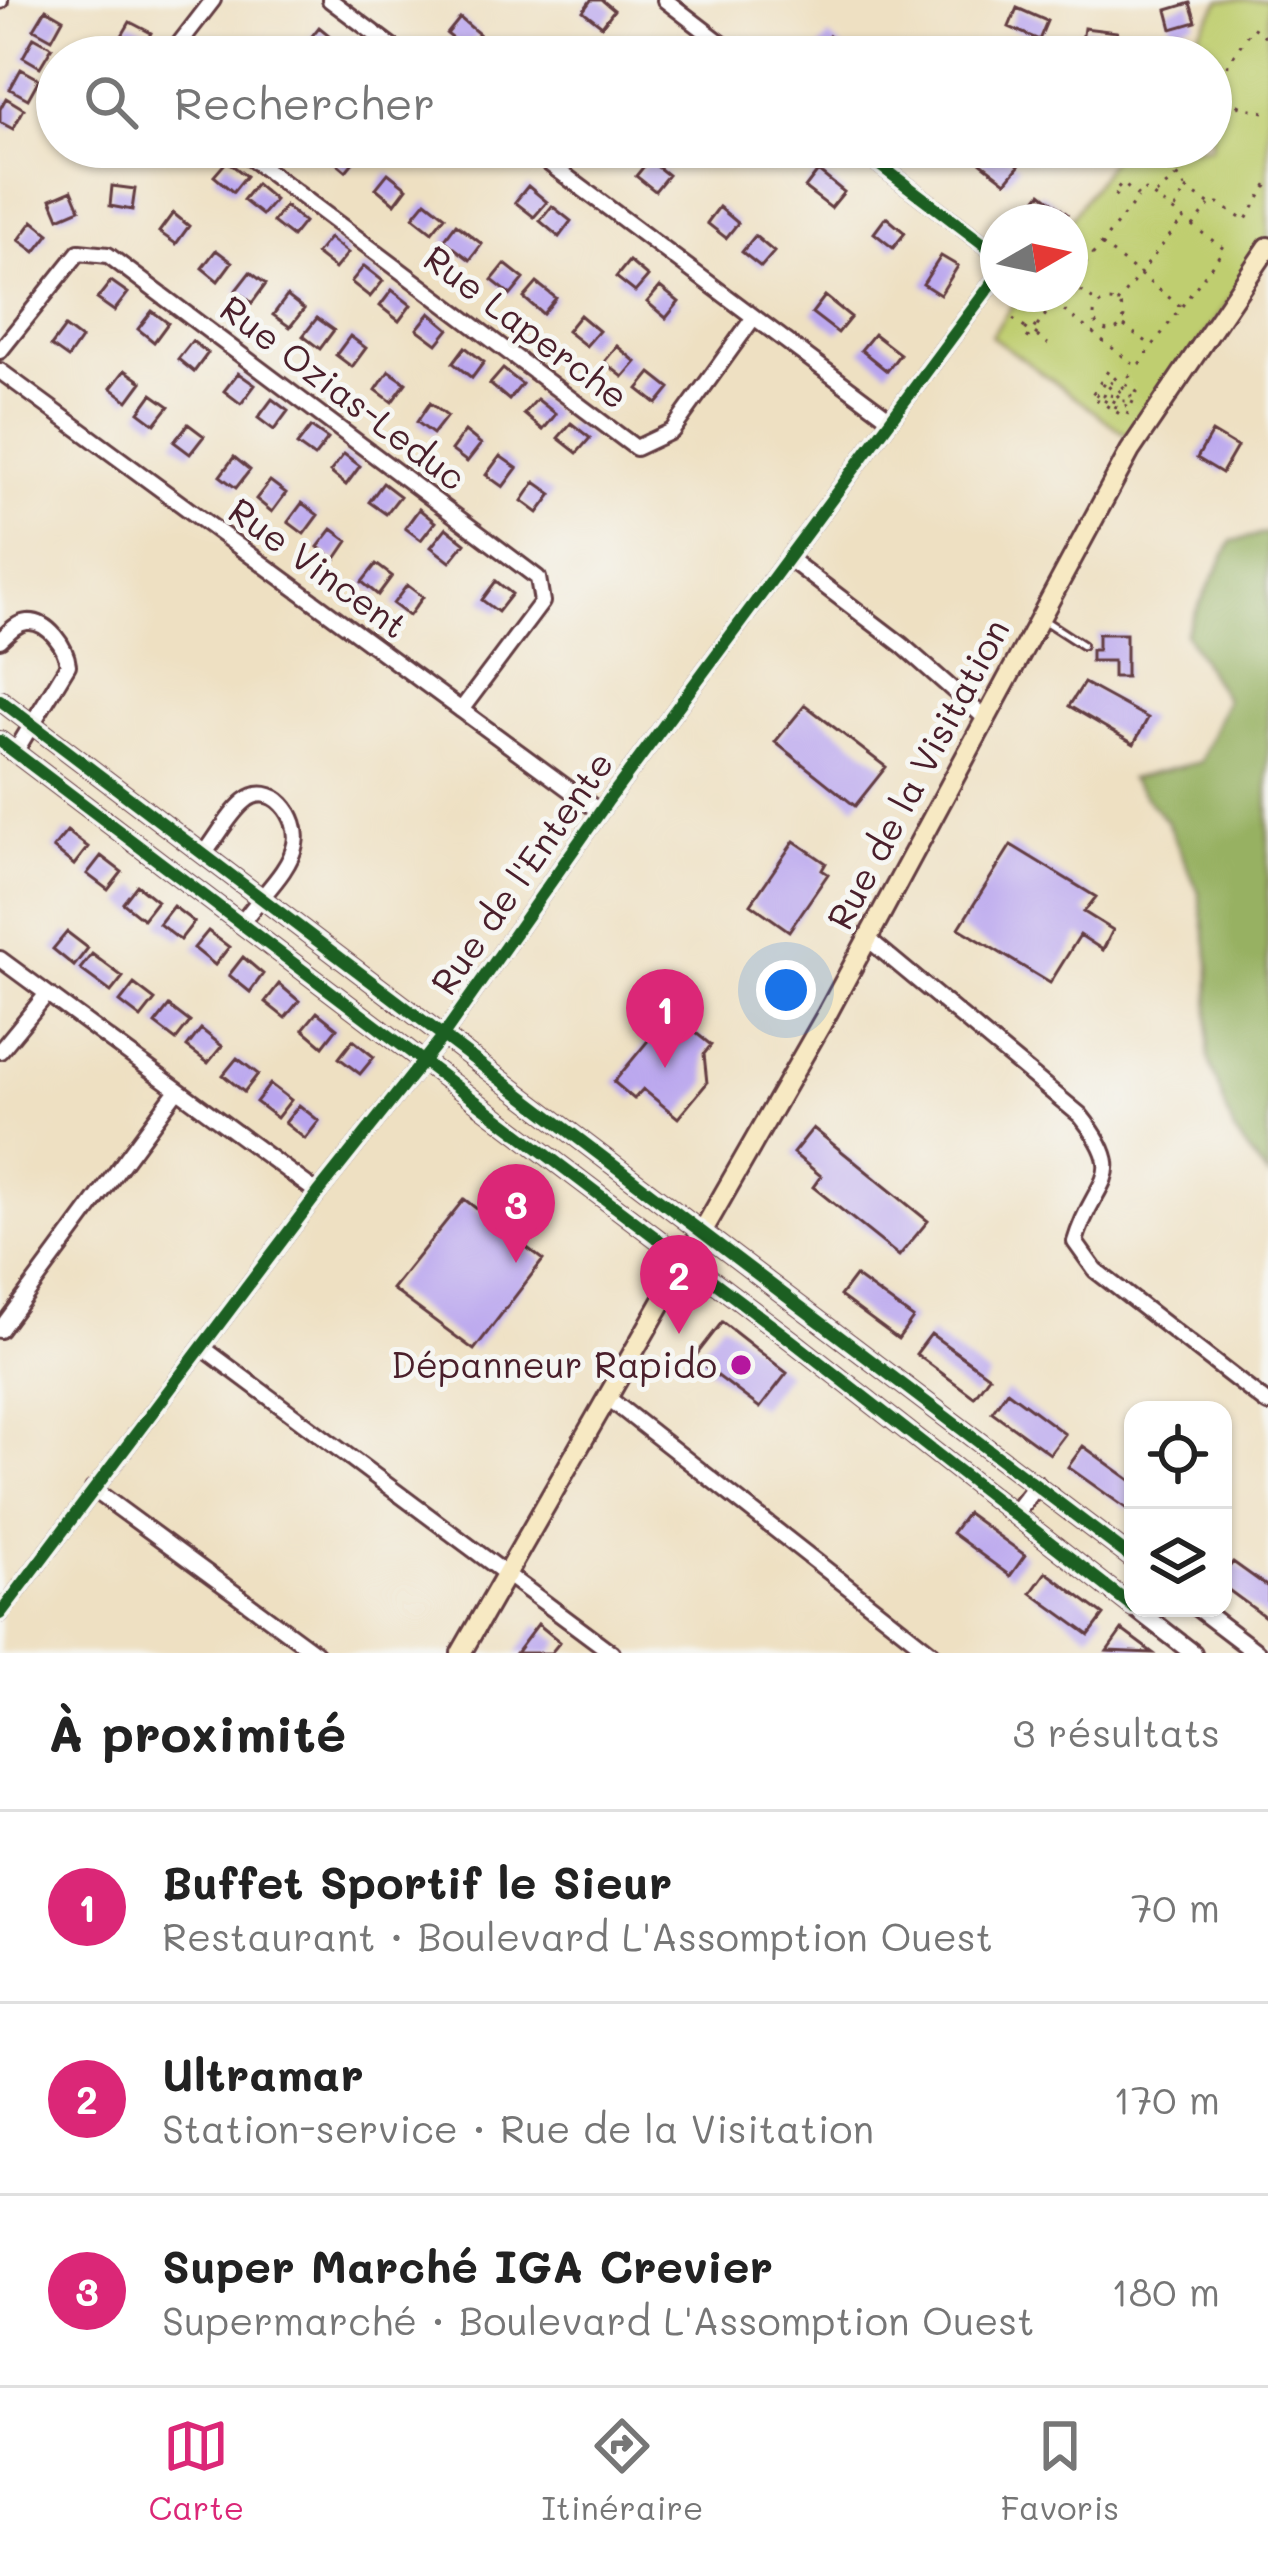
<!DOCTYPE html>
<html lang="fr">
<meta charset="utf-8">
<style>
body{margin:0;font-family:Mali,sans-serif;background:#f2f2f2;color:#222}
.controls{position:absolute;right:36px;bottom:36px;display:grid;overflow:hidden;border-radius:24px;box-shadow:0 3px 9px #0004}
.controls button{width:108px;height:108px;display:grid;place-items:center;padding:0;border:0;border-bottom:3px solid #e0e0e0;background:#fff;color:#222;font:60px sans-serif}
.compass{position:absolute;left:980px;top:204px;width:108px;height:108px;border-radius:50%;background:#fff;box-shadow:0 3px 9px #0004;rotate:81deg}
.you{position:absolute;left:786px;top:990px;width:42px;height:42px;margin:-30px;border:9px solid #fff;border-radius:50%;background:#1a73e8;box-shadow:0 0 0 18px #1a73e833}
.badge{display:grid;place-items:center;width:78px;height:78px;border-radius:50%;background:#db2777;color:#fff;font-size:39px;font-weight:700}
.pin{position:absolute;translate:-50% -99px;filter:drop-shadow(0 3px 6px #0008)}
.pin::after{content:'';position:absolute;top:63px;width:42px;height:36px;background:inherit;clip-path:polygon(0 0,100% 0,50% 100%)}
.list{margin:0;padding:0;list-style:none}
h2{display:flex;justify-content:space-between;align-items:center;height:156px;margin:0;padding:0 48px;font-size:51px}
h2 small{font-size:39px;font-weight:400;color:#767676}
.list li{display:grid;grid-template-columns:78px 1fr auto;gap:36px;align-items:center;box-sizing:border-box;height:192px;padding:0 48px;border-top:3px solid #e0e0e0}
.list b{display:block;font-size:45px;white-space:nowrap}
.list p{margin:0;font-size:39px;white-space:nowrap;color:#767676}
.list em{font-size:39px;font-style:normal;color:#767676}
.icon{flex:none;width:66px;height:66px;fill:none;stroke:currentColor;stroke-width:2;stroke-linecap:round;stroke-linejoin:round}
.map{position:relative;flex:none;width:1268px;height:1653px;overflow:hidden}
.search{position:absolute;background:#fff;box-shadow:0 3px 9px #0004;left:36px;right:36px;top:36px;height:132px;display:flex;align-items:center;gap:30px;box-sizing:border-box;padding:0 42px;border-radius:66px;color:#767676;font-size:45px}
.sheet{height:732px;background:#fff}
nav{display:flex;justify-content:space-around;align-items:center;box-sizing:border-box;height:168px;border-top:3px solid #e0e0e0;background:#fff;font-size:33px;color:#767676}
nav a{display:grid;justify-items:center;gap:6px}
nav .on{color:#db2777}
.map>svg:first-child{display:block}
</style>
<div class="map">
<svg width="1268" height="1653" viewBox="0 0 1268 1653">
<rect width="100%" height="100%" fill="#f6f6f2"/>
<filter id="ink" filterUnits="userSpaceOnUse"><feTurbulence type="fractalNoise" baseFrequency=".00833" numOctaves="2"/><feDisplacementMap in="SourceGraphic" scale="24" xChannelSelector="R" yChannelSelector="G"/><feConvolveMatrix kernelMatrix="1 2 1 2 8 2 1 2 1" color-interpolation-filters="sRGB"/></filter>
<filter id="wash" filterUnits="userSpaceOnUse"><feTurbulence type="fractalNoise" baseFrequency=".004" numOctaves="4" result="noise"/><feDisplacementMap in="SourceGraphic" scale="48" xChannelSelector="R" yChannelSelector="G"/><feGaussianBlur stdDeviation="2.7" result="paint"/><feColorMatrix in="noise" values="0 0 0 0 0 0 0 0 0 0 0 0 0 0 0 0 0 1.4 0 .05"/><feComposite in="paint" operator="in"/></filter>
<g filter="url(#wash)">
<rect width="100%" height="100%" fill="#eee0c2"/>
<path fill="#bfce70" stroke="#84764e" stroke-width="3" d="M1221,0H1268V244L1133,440L991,336L1020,294H1070L1069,222L1120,147H1211V57H1182Z"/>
<path fill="#97b162" stroke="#706846" stroke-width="3" d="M1268,533V1177L1234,1132L1208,1057L1210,965L1199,893L1167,822L1130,779L1200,762L1226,700L1185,633L1232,541Z"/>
<g id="blocks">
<path fill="#b9a5ee" d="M591,0H602L614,10L602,26L583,11Z
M1190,3L1196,22L1172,29L1167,10Z
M1017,8L1047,21L1039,40L1009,27Z
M46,9L63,19L52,39L34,29Z
M460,18L479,34L466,49L447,34Z
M130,22L151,33L142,51L120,39Z
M319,27L335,40L322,57H317L304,46Z
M1084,28L1117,32L1114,53L1081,48Z
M829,36L848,52L843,57H822L816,52Z
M34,37L52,47L40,67L23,57Z
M21,69L39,79L28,99L10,89Z
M6,98L24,109L13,129L0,122V109Z
M334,147H349L359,155L346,171L327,155Z
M992,147L1019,166L1006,182L980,162Z
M649,160L668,175L655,191L636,176Z
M227,161L246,176L233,192L214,176Z
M818,171L844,192L831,208L805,188Z
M388,173L407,188L395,204L376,188Z
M256,184L275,200L262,215L243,200Z
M112,186L135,189L132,210L110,206Z
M528,186L547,202L534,217L515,202Z
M72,190L80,209L59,218L51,199Z
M1041,193L1067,214L1060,222H1044L1028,209Z
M426,201L445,216L432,232L413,217Z
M285,206L304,222L292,237L273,222Z
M552,206L571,221L559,237L540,221Z
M719,207L738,223L726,238L707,223Z
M173,213L189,226L176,244L159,232Z
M886,217L905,233L893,248L874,233Z
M33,221L49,234L35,252L19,240Z
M456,224L482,244L470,260L444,240Z
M755,236L774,252L761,267L742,252Z
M329,238L348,253L335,269L316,254Z
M216,250L232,262L218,281L202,268Z
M941,256L958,266L940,295L923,284Z
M629,261L648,277L635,292L616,277Z
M505,264L524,279L511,295L492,280Z
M364,266L383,281L370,297L351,282Z
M250,272L266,284L252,303L236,290Z
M111,281L128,293L114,311L97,299Z
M537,283L556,298L543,314L524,298Z
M660,287L679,302L666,318L647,302Z
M392,290L411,305L399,321L380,306Z
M287,296L304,309L290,327L273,315Z
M825,296L851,317L838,333L812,313Z
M152,311L168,323L154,342L138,329Z
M430,313L449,329L437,344L417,329Z
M580,315L599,331L586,346L567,331Z
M317,318L334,330L320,349L303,336Z
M65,327L81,339L68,358L51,346Z
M874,334L900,354L887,371L861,350Z
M350,336L366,348L352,367L336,355Z
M192,341L208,353L194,372L178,359Z
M617,346L636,362L623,377L604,362Z
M465,347L484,362L472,378L453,363Z
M503,369L522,384L509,400L490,384Z
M125,370L142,382L128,401L111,388Z
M389,371L406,383L392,402L376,390Z
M238,373L255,385L241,404L224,391Z
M651,373L670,388L657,404L638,389Z
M152,394L169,406L155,424L139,412Z
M272,399L288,411L274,430L258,418Z
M537,399L556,414L543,430L524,414Z
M430,403L447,416L433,434L417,422Z
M571,423L590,438L577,453L558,438Z
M188,424L204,436L190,454L174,442Z
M311,427L328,439L314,457L297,445Z
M465,431L481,444L467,462L451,450Z
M1212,432L1237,447L1222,473L1197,458Z
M344,454L360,466L346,485L330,472Z
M500,456L517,468L503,487L486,475Z
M234,457L250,470L236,488L220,476Z
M270,481L286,493L272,512L256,499Z
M535,482L552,494L538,513L522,501Z
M383,483L400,496L386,514L369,502Z
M302,503L318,515L304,534L288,522Z
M419,509L435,522L421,540L405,528Z
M446,528L465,543L450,562L431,547Z
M332,529L348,541L335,560L318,547Z
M376,564L392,576L378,595L362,582Z
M496,581L512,594L498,612L482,600Z
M407,585L423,597L409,616L393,604Z
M1098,634H1126V677H1113V661H1091V650H1098Z
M1084,683L1148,718L1134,744L1069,706Z
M805,705L886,767L855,806L775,742Z
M67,831L88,847L74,865L53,848Z
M794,841L826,863L822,870L828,874L789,931L751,904Z
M1011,845L1096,897L1084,912L1113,930L1103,950L1080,935L1050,983L959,928Z
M101,856L122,872L108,890L87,874Z
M137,885L157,901L143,919L123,903Z
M173,906L194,922L180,940L159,924Z
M208,931L229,947L215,965L194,948Z
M67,932L88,948L74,966L53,949Z
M92,954L123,977L111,992L80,969Z
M243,957L263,974L250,992L229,975Z
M134,984L155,1000L141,1018L120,1002Z
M279,984L299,1001L285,1018L265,1002Z
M169,1006L190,1022L176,1040L155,1024Z
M317,1012L337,1028L323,1046L303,1029Z
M686,1025L711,1045L704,1054L707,1083L678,1118L643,1089L634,1099L614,1082L660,1026L675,1038Z
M201,1029L222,1046L208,1063L187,1047Z
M353,1040L374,1057L360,1074L339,1058Z
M237,1058L258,1074L244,1092L223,1075Z
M270,1084L291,1100L277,1118L256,1102Z
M299,1105L319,1121L305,1139L285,1123Z
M813,1128L928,1221L899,1256L813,1187L821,1176L793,1153Z
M464,1199L543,1260L474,1350L392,1289Z
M855,1276L913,1318L898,1339L840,1296Z
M722,1322L787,1373L760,1408L694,1358Z
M931,1334L989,1376L974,1397L916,1354Z
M1007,1391L1065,1434L1050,1454L992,1412Z
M1083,1446L1133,1482V1500L1127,1509L1068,1467Z
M967,1513L1025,1555L1010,1576L952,1533Z
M1233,1562L1268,1587V1619L1223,1586V1575Z
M1046,1572L1104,1615L1089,1635L1031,1593Z
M538,1624L560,1642L551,1653H516Z
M1122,1630L1153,1653L1107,1651Z"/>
</g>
</g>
<g filter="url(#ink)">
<use href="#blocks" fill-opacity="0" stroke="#633c42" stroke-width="3"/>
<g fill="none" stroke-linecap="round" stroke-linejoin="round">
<defs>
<path id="service" d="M1045,621L1082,645"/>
<path id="minor" d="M330,0L406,57
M665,0L739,57
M0,1V0
M169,57L213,0
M236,147L636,448L672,431L754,317
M527,147L889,418
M856,147L998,255
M0,351L79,252L108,255L538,578L542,602L461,710
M0,371L600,812
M788,558L902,645L985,718
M0,640C8,633 16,623 27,622C48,620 66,647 68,665L15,752
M204,854C217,838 229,814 245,801C272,779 301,818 295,844C290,872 257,899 242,923
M867,938L1080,1115C1132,1180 1094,1176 1075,1242L1095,1270L1268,1404
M0,959L318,1193
M0,1051L46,995
M0,1330L177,1090
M202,1347L612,1653
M607,1397L932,1653
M93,1489L316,1653
M0,1614L318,1193L440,1040L607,802L998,275"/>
<path id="tertiary" d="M0,700L1133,1559
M0,741L791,1340L1133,1607
M1014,1514L1037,1485
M1135,1608L1193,1653
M1198,1608L1257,1653"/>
<path id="secondary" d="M461,1653L827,1014L1130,451L1268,247"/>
</defs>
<use href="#service" stroke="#633c42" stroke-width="12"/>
<use href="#minor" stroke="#633c42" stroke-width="20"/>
<use href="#tertiary" stroke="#633c42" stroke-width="22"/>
<use href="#secondary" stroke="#633c42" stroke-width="24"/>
<path stroke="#633c42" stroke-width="3" stroke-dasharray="3 9" stroke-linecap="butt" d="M1240,106L1212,90L1252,27L1268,38
M1211,130L1223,116L1240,106L1268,113
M1186,189L1210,205L1219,204L1245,221L1268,184
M1156,194L1176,177
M1175,209L1186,189L1173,168L1198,147
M1193,226L1209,206
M1102,245L1180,306
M1070,283L1138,198
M1071,284L1098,303
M1061,294L1054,303L1137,367L1224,249L1145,190L1139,197L1122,183L1113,193L1119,198L1122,193
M1094 316a15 15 0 1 1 30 0a15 15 0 1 1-30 0Z
M1117,303L1182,220
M1013,319L1025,328
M1124,326L1151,345
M1036,328L1030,324L1023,334L1032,340L1039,330L1036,328L1054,303L1043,294
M1037,336L1048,344
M1110,395L1120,398L1108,386L1104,396L1119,404L1124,402V395L1108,379L1096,396L1120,409L1130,404L1131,395L1108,371L1091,396L1123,416L1127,415L1137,392L1124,383L1136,368"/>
<use href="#service" stroke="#fff" stroke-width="6"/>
<use href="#minor" stroke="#fff" stroke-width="14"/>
<use href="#tertiary" stroke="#fff" stroke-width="16"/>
<use href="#secondary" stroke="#f7e9c3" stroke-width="18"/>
<defs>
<path id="cycleway" d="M856,147L998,255
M0,700L1133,1559
M0,741L791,1340L1133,1607
M0,1614L318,1193L440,1040L607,802L998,275"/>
</defs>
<use href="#cycleway" stroke="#f6f6f2" stroke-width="20"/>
<use href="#cycleway" stroke="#1b5e20" stroke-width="12"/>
</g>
</g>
<circle fill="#b5179e" stroke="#f6f6f2" stroke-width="4.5" cx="741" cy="1365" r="12"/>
<g text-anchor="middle" stroke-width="10" stroke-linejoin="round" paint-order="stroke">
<g font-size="36" fill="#4a1f2b" stroke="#f6f6f2">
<text transform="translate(526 327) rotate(37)" y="13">Rue Laperche</text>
<text transform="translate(343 393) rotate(37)" y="13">Rue Ozias-Leduc</text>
<text transform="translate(318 568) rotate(36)" y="13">Rue Vincent</text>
<text transform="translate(918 774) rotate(-62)" y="13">Rue de la Visitation</text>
<text transform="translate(522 873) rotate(-55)" y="13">Rue de l'Entente</text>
</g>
<g font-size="36" fill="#4a1f2b" stroke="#f6f6f2" text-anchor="end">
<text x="717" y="1378">Dépanneur Rapido</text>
</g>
</g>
</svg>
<div class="controls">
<button><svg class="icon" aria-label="locate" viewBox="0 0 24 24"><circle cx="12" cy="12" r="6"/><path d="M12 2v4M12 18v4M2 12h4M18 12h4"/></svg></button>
<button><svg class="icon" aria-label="layers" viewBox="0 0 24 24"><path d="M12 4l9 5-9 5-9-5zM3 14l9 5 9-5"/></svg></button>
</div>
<svg class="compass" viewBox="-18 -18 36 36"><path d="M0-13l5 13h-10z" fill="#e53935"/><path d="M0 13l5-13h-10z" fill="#767676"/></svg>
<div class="you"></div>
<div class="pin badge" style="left:665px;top:1068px">1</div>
<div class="pin badge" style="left:679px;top:1334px">2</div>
<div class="pin badge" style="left:516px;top:1263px">3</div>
<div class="search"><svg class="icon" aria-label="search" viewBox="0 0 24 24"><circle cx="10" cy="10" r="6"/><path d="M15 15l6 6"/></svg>Rechercher</div>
</div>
<section class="sheet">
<h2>À proximité<small>3 résultats</small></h2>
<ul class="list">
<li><span class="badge">1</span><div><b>Buffet Sportif le Sieur</b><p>Restaurant · Boulevard L'Assomption Ouest</p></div><em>70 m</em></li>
<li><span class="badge">2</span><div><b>Ultramar</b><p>Station-service · Rue de la Visitation</p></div><em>170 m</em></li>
<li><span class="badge">3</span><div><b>Super Marché IGA Crevier</b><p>Supermarché · Boulevard L'Assomption Ouest</p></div><em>180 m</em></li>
</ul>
</section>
<nav>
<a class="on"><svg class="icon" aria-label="map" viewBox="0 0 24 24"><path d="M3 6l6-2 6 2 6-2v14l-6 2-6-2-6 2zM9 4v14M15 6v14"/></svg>Carte</a>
<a><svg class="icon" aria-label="directions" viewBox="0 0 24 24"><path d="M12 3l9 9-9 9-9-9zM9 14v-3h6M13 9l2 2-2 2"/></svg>Itinéraire</a>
<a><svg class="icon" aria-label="saved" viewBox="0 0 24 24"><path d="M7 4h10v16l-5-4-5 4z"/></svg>Favoris</a>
</nav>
